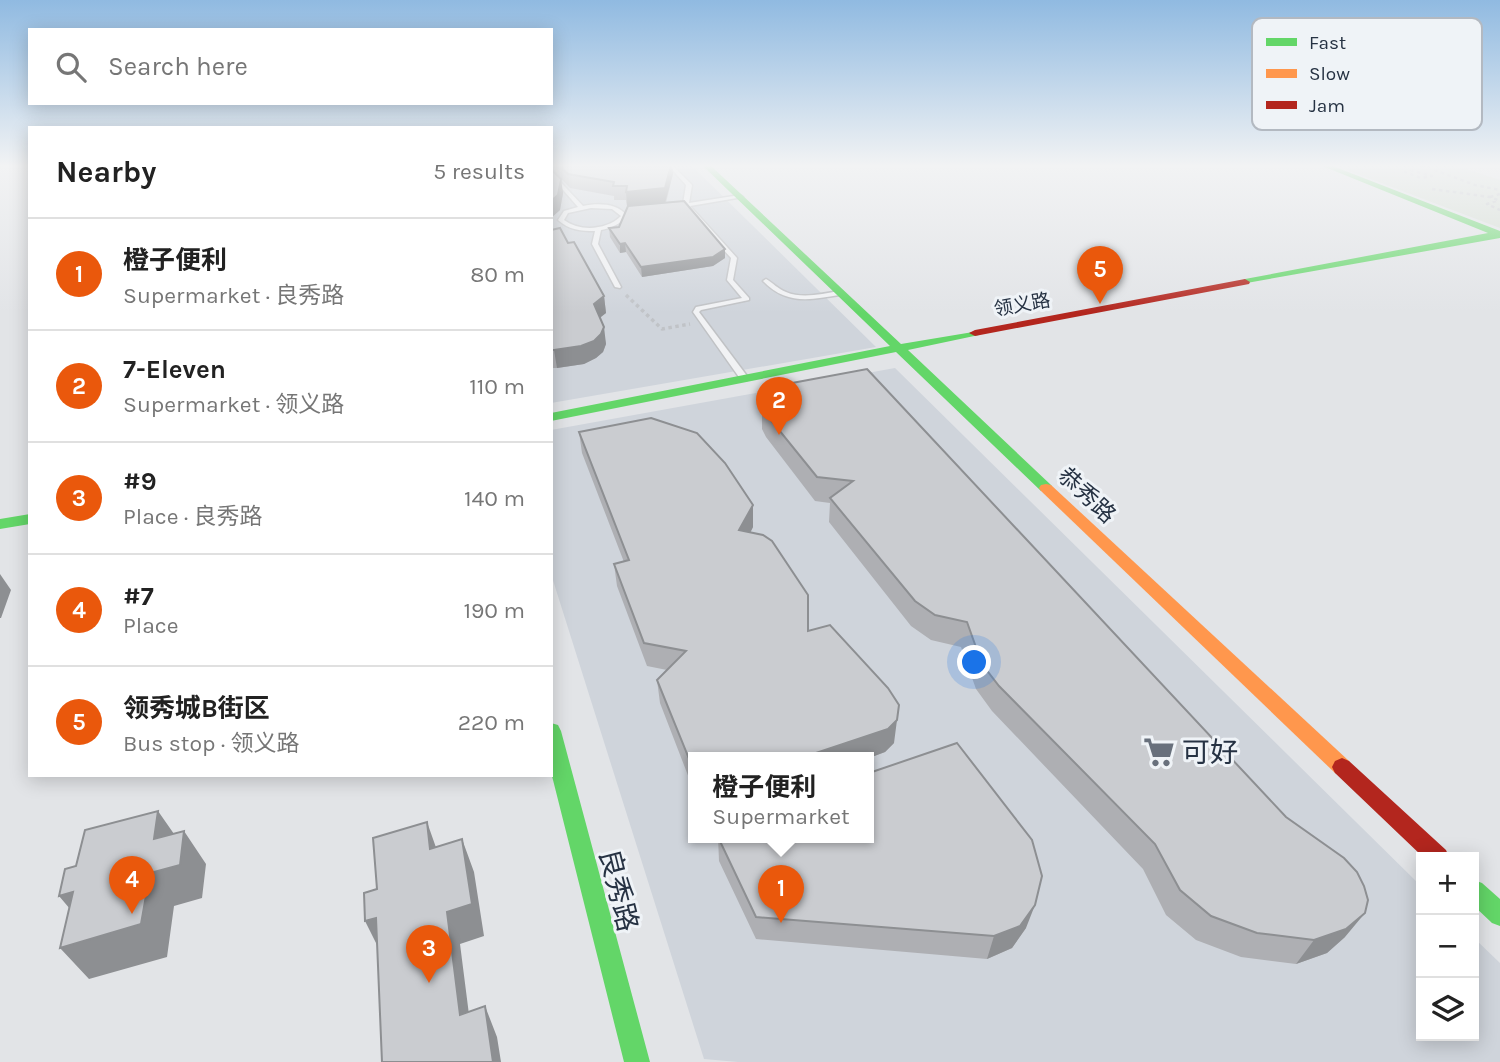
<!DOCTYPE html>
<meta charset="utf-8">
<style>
body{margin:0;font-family:Karla,"Noto Sans SC",sans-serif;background:#f2f2f2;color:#222}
.controls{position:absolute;right:21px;bottom:21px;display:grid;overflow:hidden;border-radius:0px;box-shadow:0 4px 18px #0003}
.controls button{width:63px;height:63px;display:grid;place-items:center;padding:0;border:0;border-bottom:2px solid #e0e0e0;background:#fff;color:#222;font:35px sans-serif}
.you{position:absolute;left:975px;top:663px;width:24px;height:24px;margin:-18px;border:5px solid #fff;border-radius:50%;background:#1a73e8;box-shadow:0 0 0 10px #1a73e833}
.badge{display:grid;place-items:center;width:46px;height:46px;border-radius:50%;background:#ea580c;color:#fff;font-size:23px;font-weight:700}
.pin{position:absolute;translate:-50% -58px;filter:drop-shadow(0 2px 4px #0008)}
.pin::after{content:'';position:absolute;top:37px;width:24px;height:21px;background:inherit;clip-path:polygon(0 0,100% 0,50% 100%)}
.popup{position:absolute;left:688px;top:752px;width:186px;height:91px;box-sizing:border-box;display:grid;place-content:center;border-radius:0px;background:#fff;filter:drop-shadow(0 2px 5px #0005);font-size:23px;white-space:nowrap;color:#767676}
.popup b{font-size:26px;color:#222}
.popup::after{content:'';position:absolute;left:50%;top:100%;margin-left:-14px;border:14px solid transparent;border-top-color:#fff}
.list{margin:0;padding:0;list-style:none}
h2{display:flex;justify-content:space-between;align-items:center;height:91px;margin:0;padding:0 28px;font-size:30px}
h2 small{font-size:23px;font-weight:400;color:#767676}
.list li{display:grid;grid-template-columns:46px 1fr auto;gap:21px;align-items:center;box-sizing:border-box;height:112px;padding:0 28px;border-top:2px solid #e0e0e0}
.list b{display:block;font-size:26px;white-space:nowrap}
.list p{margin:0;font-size:23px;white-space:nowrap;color:#767676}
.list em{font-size:23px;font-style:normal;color:#767676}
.icon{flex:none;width:38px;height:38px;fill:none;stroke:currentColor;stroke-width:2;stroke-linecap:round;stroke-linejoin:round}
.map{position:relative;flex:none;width:1500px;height:1062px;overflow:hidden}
.search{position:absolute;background:#fff;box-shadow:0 4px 18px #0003;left:28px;top:28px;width:525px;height:77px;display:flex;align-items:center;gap:18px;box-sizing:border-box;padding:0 24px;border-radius:0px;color:#767676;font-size:26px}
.panel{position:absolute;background:#fff;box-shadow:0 4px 18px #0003;left:28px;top:126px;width:525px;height:651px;border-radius:0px}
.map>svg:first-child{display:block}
</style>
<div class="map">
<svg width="1500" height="1062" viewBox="0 0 1500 1062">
<rect width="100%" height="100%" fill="#e2e4e7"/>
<path fill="#cfd4db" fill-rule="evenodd" d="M551,165H691L876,347L551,403Z
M895,368L1421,886V1036H1474V938L1500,963V1062H738L704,1059L551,574V430ZM694,757H868V837H694Z"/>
<path fill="#d3dcd1" d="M1334,165H1454L1500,180V228Z"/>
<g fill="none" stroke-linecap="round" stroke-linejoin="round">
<defs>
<path id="lane" d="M668,165H672L692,185L689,203L740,195L743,197L690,206L737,258L733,280L749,298V300L701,310L699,312L747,376V380H741L693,312L696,307L742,298L727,280L731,258L685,207L678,206L683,204L686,185Z
M551,172L583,206C598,203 617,203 627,216C620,224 612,228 601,230L598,244L621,287L620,288L615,287L592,244L595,231C581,231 569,230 558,220L564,211L578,207L551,176ZM591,208L612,209L621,216C607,230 580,232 564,220L568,213Z
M766,279C773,283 778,289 786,292C802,299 822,294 839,291L842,293L839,295C810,300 786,305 763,281Z"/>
</defs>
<use href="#lane" stroke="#c0c2c5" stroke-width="3"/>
<path stroke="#c0c3c7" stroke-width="2.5" stroke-dasharray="3.5 3.5" stroke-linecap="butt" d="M1421,165L1475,185L1500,190
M1410,170L1432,176L1421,178L1405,172Z
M1432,189L1490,197L1500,201
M1490,197L1500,194
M1496,201L1487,204L1500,210"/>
<path stroke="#c0c3c7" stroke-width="3.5" stroke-dasharray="3.5 3.5" stroke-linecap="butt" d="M626,295L662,329L690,324"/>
<use href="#lane" fill="#f1f2f4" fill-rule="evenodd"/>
<path fill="#63d668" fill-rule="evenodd" d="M0,165H5L0,168Z
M702,165H710L901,344L979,331V335L908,350L1051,485L1053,488L1051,491H1041L896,352L551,421V413L890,346Z
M1320,165H1330L1500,231V238L1241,284L1240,282L1245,279L1488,233Z
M30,514V524L0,529V519Z
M551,723L558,725L561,731L650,1062H624L551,772Z
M1474,880L1482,883L1500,899V926L1492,923L1474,906Z"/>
<path fill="#ff974d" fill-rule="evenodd" d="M1046,484L1051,485L1349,761L1352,767L1349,773L1342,776L1335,773L1041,491L1039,488L1041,485Z"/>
<path fill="#b3261e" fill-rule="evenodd" d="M1245,279L1250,282L1249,284L975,336L969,333L975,330Z
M1342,758L1349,761L1446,850L1449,857H1423L1335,773L1332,767L1335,761Z"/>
</g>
<path fill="#aeafb3" d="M551,165H672L673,174L666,203L725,249V258L713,266L642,277L626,252L620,253L610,237L609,228L619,227L628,206H627L626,200H614V196L570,188L553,170L563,193L560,210L551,218Z
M551,230L568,243L604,296L606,313L600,317L606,344L603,352L596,358L584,364L557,368H551Z
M765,397L1345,937L1327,953L1296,964L1241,957L1196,940L1166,915L1143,869L992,711L976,689L961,647L931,640L911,626L829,522L830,503L815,501L766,437L762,429V406Z
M579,432L753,527L750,533L808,631L894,743L885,752L869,758V757H694V791L660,703L657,680L667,670L647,666L617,586L614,564L624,562L582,453Z
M718,837L1026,928L1012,948L987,959L756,939L719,861Z"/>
<path fill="#8d8f92" d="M671,165H672L673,174L665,203L627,206L626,192Z
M561,179L563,193L560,210L551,218V201Z
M625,243L626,252L620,253V244Z
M725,249V258L713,266L642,277L641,267Z
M604,296L606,313L596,321L594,304Z
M604,327L606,344L603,352L596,358L584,364L557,368L554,350Z
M753,505V527L740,553L739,530Z
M0,574L11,590L1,618H0Z
M897,720L894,743L885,752L869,758V757H804Z
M158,811L181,844L184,831L206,864L202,898L174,906L167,957L89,979L60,948L154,839Z
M427,822L439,856L430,849Z
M462,839L474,872L484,936L460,944L473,1046L460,1015L447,912Z
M73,892L87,929L59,896Z
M1035,905L1026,928L1012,948L987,959L994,936Z
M1365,913L1345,937L1327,953L1296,964L1314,940Z
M376,918L381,953L365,921Z
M485,1006L497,1037L501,1062H493Z"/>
<path fill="#caccd0" stroke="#8d8f92" stroke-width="2" d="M559,165H671L665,188L626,192L627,186H613L614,182L568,174Z
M551,169L561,179L558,195L551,201Z
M684,201L725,249L713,257L641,267L625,243L620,244L609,228L619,227L628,206Z
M560,228L568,243L574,242L604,296L594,304L604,327L601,334L594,341L581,346L554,350H551V230Z
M867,369L1286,817L1344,858L1357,872L1364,886L1368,900L1365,913L1346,929L1314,940L1257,933L1211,916L1180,890L1155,844L999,686L982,664L967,622L935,615L915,601L830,498L853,481L817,477L766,414L762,406L765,397L776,386Z
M651,418L697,433L725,463L753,505L739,530L763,535L772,541L808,595V631L830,625L888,688L899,705L897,720L888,729L804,757H694V771L657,680L686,651L644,643L614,564L629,560L579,432Z
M957,743L1032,840L1042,876L1035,905L1020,926L994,936L756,917L718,837H869V773Z
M158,811L154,839L184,831L180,865L150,873L141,924L60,948L73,892L59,896L65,869L76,866L85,830Z
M427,822L430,849L462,839L472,904L447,912L460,1015L485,1006L493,1062H382L376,918L365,921L364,893L377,889L373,838Z"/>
<linearGradient id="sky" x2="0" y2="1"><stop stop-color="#90bae1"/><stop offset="0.53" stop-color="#f2f3f4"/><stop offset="1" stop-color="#f2f3f4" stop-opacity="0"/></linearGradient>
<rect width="1500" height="313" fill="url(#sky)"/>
<defs>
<symbol id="supermarket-bare" viewBox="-9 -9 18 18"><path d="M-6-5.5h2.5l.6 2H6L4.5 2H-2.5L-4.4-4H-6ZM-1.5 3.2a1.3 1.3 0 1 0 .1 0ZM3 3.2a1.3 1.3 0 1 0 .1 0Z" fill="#68707c" stroke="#eff3f7" stroke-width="2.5" paint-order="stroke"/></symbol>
</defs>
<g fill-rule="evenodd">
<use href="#supermarket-bare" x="1137" y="730" width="44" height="44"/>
</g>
<g text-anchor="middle" stroke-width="6" stroke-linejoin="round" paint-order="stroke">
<g font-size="19" fill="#263243" stroke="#eff3f7">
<text transform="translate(1022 304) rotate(-10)" y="7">领义路</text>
</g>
<g font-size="23" fill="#263243" stroke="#eff3f7">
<text transform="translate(1087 495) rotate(43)" y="8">恭秀路</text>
</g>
<g font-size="28" fill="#263243" stroke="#eff3f7" text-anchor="start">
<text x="1182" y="762">可好</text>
</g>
<g font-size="28" fill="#263243" stroke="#eff3f7">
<text transform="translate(619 890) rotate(76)" y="10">良秀路</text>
</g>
</g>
<rect x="1252" y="18" width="230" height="112" rx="10" fill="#eff3f7" stroke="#b3b9c1" stroke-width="2"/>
<rect x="1266" y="38" width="31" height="8" fill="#63d668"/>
<rect x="1266" y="69" width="31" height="9" fill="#ff974d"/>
<rect x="1266" y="101" width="31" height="8" fill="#b3261e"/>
<g font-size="19" fill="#263243">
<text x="1309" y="49">Fast</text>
<text x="1309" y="80">Slow</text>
<text x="1309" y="112">Jam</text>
</g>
</svg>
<div class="controls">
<button>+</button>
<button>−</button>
<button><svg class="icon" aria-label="layers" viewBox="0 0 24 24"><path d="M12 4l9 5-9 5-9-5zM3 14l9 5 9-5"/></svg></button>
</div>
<div class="you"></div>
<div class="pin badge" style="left:781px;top:923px">1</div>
<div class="popup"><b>橙子便利</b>Supermarket</div>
<div class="pin badge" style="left:779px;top:435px">2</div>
<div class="pin badge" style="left:429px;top:983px">3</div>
<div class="pin badge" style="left:132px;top:914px">4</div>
<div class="pin badge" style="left:1100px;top:304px">5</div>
<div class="search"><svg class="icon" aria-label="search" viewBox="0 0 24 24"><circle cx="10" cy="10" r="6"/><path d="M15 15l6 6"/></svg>Search here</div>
<section class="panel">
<h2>Nearby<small>5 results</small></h2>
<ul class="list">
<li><span class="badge">1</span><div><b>橙子便利</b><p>Supermarket · 良秀路</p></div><em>80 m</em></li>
<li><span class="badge">2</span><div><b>7-Eleven</b><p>Supermarket · 领义路</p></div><em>110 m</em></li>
<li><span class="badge">3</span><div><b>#9</b><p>Place · 良秀路</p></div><em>140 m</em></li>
<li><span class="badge">4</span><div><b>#7</b><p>Place</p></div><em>190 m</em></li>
<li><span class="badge">5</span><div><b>领秀城B街区</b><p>Bus stop · 领义路</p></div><em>220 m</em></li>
</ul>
</section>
</div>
